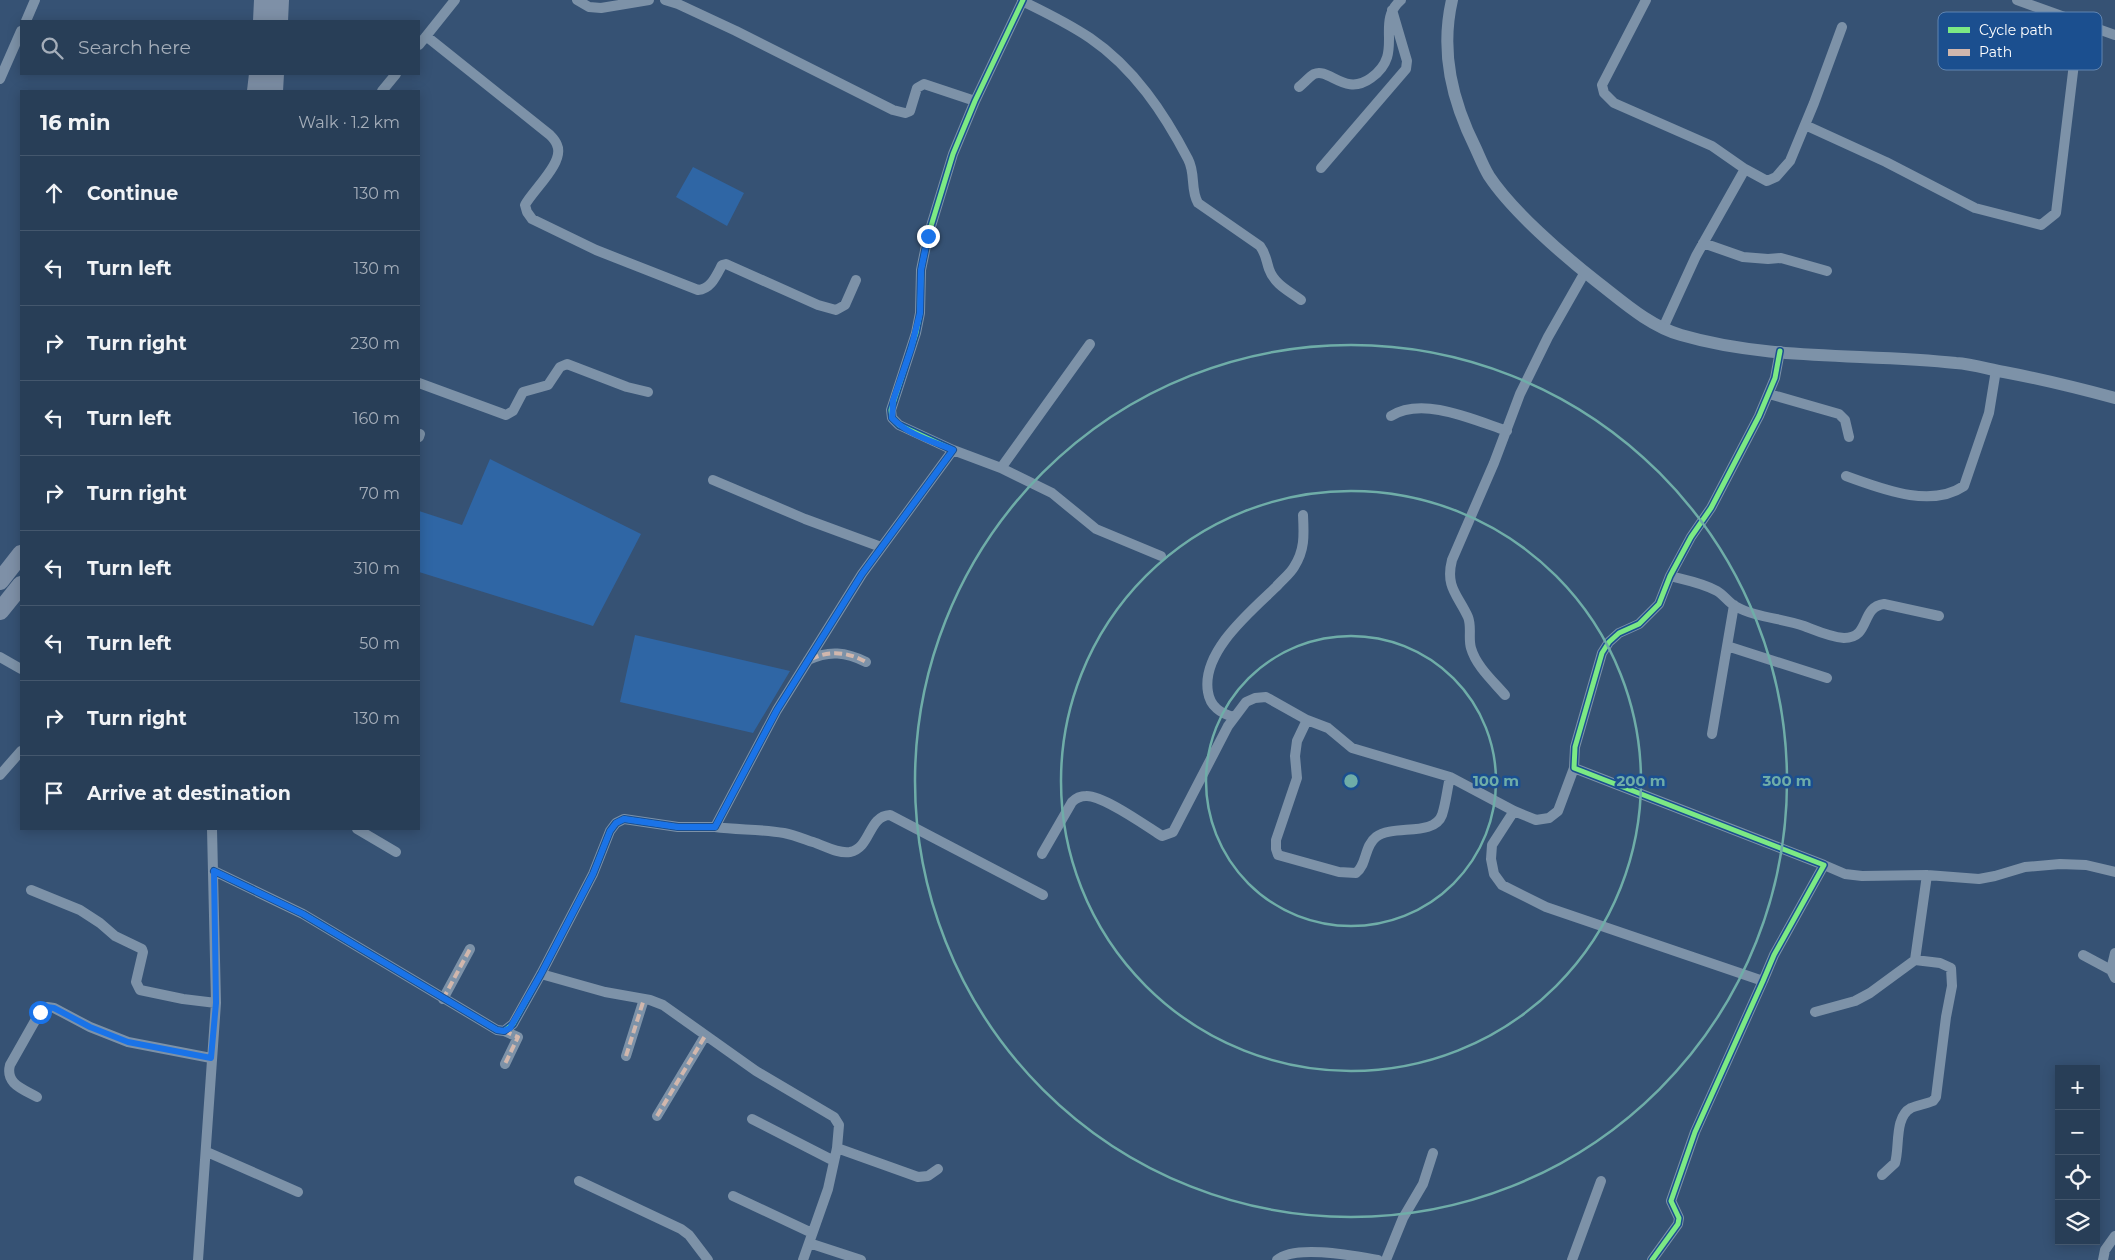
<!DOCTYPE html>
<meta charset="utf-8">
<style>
body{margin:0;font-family:Montserrat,sans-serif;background:#344961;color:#f1f3f6}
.controls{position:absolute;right:15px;bottom:15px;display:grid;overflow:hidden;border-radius:0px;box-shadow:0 2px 12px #0003}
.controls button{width:45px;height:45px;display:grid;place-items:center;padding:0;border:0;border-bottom:1px solid #44576d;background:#283e57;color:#f1f3f6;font:25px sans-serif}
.stop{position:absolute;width:15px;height:15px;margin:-11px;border:4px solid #1a73e8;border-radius:50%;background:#fff}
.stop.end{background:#1a73e8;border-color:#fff;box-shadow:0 1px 5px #0008}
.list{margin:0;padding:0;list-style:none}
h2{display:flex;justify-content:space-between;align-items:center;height:65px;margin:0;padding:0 20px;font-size:21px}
h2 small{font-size:16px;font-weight:400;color:#a5aeba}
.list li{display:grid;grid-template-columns:32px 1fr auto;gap:15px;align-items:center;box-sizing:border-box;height:75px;padding:0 20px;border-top:1px solid #44576d}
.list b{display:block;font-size:19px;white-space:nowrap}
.list em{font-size:16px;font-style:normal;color:#a5aeba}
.icon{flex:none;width:28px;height:28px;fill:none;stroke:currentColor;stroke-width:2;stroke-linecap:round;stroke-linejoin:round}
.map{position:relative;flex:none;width:2115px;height:1260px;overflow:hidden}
.search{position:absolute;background:#283e57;box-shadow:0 2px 12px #0003;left:20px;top:20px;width:400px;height:55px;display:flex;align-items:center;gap:12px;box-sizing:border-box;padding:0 18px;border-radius:0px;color:#a5aeba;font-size:19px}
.panel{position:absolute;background:#283e57;box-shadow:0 2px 12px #0003;left:20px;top:90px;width:400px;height:740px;border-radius:0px}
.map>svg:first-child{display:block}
</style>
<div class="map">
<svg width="2115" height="1260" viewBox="0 0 2115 1260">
<rect width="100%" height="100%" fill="#365274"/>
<path fill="#2f66a5" d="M693,167L744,193L727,226L676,197Z
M490,459L641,534L593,626L419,572V511L462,525Z
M635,635L790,671L753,733L620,702Z"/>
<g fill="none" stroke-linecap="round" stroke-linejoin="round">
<path stroke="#7d92a8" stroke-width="10" d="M577,0L589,7L601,8L649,0
M665,0L678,4L736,31L893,110L905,113L910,111L917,88L924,84L975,101
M1646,0L1602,85L1604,93L1614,103L1712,146L1745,169L1767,181L1776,177L1790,161L1814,103L1842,27
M2017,0L2115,35
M1022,1C1045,12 1069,24 1090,38C1134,68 1164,113 1188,159C1196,174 1190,189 1198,203L1260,246C1266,254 1266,260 1269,269C1274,284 1289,291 1301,300
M26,21L35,0
M426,36L550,135C553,138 556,142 557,145C565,162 533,190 525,205L527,212L532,219L596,250L698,290C711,289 716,276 722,265L726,264L818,305L836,310L845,305L856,280
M419,45L455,0
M0,79L21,31
M1299,87C1304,83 1309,77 1314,74C1329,67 1345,97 1371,78C1406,53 1374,23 1401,0
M382,91L396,74
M1805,125L1886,162L1975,208L2041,225L2056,213L2079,22
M1321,168L1406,69L1407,61L1392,10
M1703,243L1743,257L1768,259L1781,258L1827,271
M1663,328L1696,256L1745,169
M419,383L506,415L513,411L523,392L548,385L560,367L567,364L627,387L648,392
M1769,394L1839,414L1845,420L1849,437
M1391,416C1423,396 1474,420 1507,431
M419,437L420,434
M953,450L1001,468L1052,493L1096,529L1161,556
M1001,468L1090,344
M1846,476C1880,488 1930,509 1964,486L1989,413L1996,370
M713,480L805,519L881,547
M1670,576C1686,580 1703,583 1717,591C1724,595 1728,602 1735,606C1756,618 1782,618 1804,626C1817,631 1830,637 1844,638C1871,638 1860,607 1884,604L1939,616
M1727,646L1827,678
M0,657L21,669
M808,660C829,650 846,652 866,662
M1505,695C1493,681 1476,666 1471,648C1468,638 1472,627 1468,617C1458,595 1445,587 1452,560L1494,463L1520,394L1548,337L1585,272
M1234,717C1221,714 1210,706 1208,692C1201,652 1250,612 1276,587C1282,580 1290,574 1294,567C1305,550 1304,535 1303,515
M1307,720L1297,741L1295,756L1297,778L1276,840V849L1278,855L1339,872L1356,873C1367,865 1364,846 1376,837C1393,824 1434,837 1442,815C1446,803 1447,790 1450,777
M1712,734L1734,605
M0,775L21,751
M1514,811L1492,845L1491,859L1494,874L1502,885L1546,907L1763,981
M715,827C738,830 761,829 784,833C794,835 804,839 813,842C825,846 838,854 850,852C871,848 868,816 890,815L1043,895
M357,829L396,852
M1042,854L1072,802C1076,798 1080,796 1086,796C1103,795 1146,826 1162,836L1173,832L1228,726L1246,702L1255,698L1266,697L1307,720L1328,728L1352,748L1450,777L1514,811L1536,820L1549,818L1558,811L1574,768
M1824,865L1845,874L1862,876L1927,875L1979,879L1995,876L2025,867L2060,864L2086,865L2115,872
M214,871L303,914L497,1030L504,1031L513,1024L541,974L593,874L610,831L616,823L624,819L678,827H715L777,710L862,574L953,450L899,425L892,418L891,410L916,333L920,313L921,270L928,236L953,154L975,101L1023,0
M31,890L80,910L100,923L115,936L142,949L143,952L136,982L140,990L183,999L216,1003
M2115,953L2111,970L2115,978
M2083,955L2111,970
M1915,960L1927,875
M541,974L605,992L650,1000L663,1005L756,1071L834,1117L839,1125L837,1148L828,1189L803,1260
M443,999L470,949
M1815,1012L1855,1001L1870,993L1915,960L1940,963L1951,968L1952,986L1946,1017L1936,1097L1933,1101C1926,1104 1918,1105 1911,1108C1894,1117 1900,1147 1895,1163L1882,1175
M504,1031L518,1037L505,1064
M626,1056L644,999
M37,1097C23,1089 5,1084 10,1065L40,1012L47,1007L54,1008L90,1027L128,1042L211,1058
M657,1116L705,1036
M752,1119L834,1161
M837,1148L918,1177L928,1176L938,1169
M207,1152L298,1192
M579,1181L681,1229L689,1235L708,1260
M733,1196L812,1233
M809,1243L861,1260
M198,1260L216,1003L212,829
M1277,1260C1295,1244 1355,1256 1378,1260
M1386,1260L1403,1218L1423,1184L1433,1153
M1572,1260L1601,1181
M1652,1260L1678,1224L1679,1218L1671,1201L1695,1132L1763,981L1774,955L1824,865L1574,768L1575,747L1602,653L1609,642L1619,633L1639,624L1659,604L1670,576L1691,537L1711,508L1759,416L1775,378L1780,351
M2103,1260L2105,1250L2115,1236"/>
<path stroke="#7d92a8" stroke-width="12" d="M1452,0C1440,52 1452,101 1476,149C1480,158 1484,168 1489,176C1512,211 1563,255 1596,281C1622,301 1649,326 1681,335C1770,361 1865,353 1956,363C1972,364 1988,369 2004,372C2041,379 2078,388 2115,398"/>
<path stroke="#7e90a7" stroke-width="18" d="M262,21L263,0
M279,21L280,0
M256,91L258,74
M274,91L275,74
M0,581L21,554
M0,611L21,585"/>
<path stroke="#d1b7ad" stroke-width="4" stroke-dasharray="8 4" stroke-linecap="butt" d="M811,659C830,650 848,652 866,662
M443,999L470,949
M504,1031L518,1037L505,1064
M626,1056L644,999
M657,1116L705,1036"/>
<defs>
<path id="cycleway" d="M214,871L303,914L497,1030L504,1031L513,1024L541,974L593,874L610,831L616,823L624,819L678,827H715L777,710L862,574L953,450L899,425L892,418L891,410L916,333L920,313L921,270L928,236L953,154L975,101L1023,0
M1652,1260L1678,1224L1679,1218L1671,1201L1695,1132L1763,981L1774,955L1824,865L1574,768L1575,747L1602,653L1609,642L1619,633L1639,624L1659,604L1670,576L1691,537L1711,508L1759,416L1775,378L1780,351"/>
</defs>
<use href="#cycleway" stroke="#1b4f8f" stroke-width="8"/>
<use href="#cycleway" stroke="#7ce984" stroke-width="5"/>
</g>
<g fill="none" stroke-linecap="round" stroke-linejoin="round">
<path stroke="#1a73e8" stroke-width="6" d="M40,1012L47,1007L54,1008L90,1027L128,1042L211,1058L216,1003L214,871L303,914L497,1030L504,1031L510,1028L541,974L593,874L610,831L616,823L624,819L678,827H715L777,710L862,574L953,450C932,441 907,434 892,418L893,401L911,349L920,313L921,270L928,236"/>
</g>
<g fill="none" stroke="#6fada8" stroke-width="2.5">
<circle cx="1351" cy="781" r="145"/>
<circle cx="1351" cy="781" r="290"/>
<circle cx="1351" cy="781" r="436"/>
</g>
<rect x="1938" y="12" width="164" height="58" rx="8" fill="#1b4f8f" stroke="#5f84b1" stroke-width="1"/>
<rect x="1948" y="27" width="22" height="6" fill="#7ce984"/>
<rect x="1948" y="49" width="22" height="7" fill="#d1b7ad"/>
<g font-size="14" fill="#fff">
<text x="1979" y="35">Cycle path</text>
<text x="1979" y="57">Path</text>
</g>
<circle cx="1351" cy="781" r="8" fill="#6fada8" stroke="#1b4f8f" stroke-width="2.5"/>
<g font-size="15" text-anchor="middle" font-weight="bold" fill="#6fada8" stroke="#1b4f8f" stroke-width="5" stroke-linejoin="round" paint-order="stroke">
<text x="1496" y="786">100 m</text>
<text x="1641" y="786">200 m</text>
<text x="1787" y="786">300 m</text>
</g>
</svg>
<div class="controls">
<button>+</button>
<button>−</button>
<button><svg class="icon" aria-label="locate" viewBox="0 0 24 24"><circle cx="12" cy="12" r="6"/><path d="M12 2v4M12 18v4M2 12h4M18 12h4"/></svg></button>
<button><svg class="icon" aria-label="layers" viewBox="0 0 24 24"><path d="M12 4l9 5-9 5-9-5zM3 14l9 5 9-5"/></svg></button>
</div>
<div class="stop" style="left:40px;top:1012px"></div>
<div class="stop end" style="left:928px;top:236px"></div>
<div class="search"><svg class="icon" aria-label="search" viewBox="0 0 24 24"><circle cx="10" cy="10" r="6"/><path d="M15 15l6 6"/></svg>Search here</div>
<section class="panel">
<h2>16 min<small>Walk · 1.2 km</small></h2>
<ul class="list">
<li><svg class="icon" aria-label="ahead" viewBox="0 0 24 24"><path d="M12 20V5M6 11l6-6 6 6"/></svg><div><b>Continue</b></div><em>130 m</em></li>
<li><svg class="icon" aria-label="left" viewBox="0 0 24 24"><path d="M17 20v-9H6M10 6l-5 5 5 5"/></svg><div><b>Turn left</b></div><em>130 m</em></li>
<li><svg class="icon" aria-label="right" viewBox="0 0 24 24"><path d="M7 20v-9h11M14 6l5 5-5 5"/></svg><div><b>Turn right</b></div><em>230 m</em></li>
<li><svg class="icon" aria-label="left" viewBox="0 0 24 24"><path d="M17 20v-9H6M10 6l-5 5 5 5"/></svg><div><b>Turn left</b></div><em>160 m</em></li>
<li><svg class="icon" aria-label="right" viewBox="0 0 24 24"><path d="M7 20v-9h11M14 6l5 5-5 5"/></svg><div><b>Turn right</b></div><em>70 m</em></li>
<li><svg class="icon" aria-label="left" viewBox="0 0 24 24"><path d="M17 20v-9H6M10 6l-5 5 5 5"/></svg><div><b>Turn left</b></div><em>310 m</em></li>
<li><svg class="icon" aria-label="left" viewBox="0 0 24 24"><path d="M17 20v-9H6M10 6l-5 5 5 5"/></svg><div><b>Turn left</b></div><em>50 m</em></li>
<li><svg class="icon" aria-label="right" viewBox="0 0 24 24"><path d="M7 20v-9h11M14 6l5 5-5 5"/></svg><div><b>Turn right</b></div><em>130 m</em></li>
<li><svg class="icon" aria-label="arrive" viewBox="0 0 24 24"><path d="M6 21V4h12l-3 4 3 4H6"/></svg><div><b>Arrive at destination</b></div></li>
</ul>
</section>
</div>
